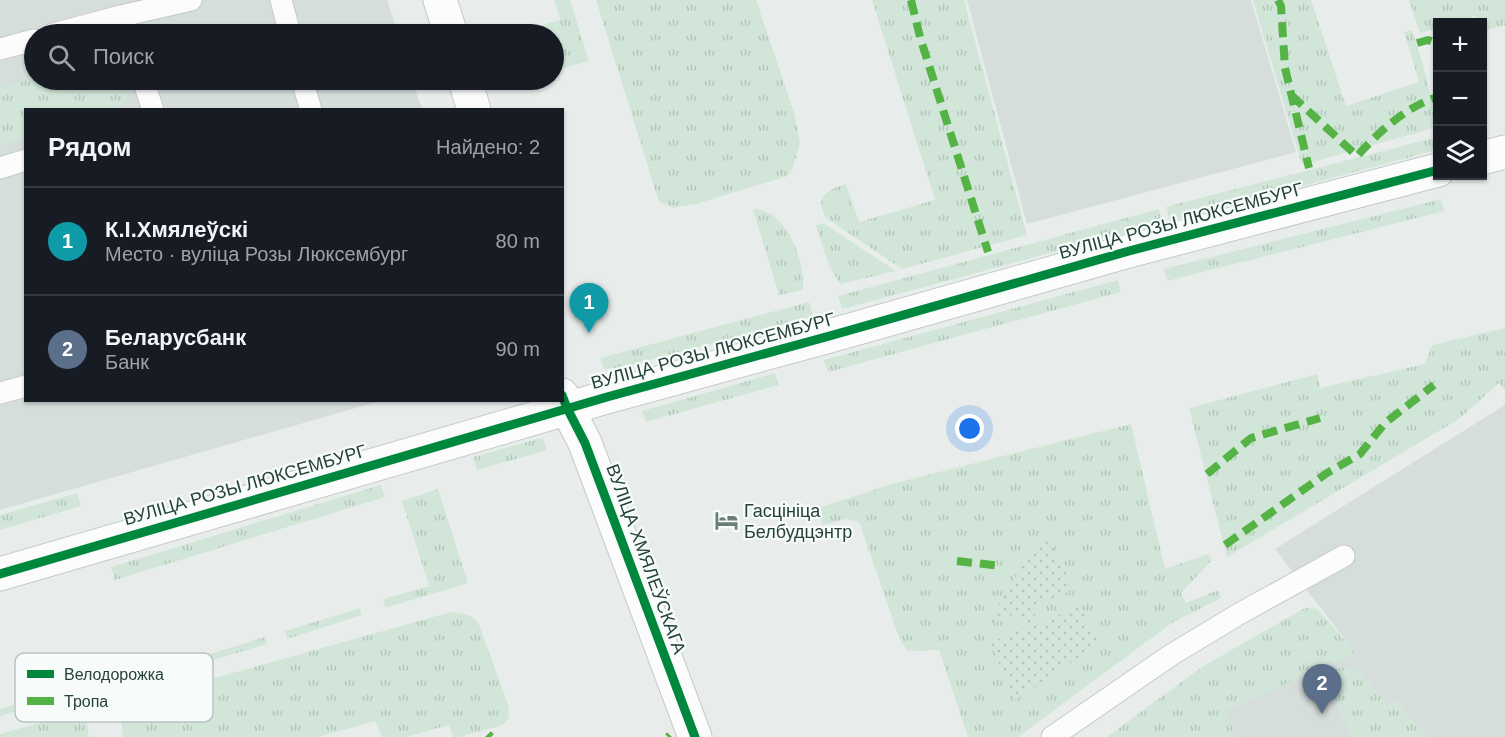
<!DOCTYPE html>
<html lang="ru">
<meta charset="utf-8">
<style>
body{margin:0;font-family:Arial,sans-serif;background:#242831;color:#f1f3f6}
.controls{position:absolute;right:18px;top:18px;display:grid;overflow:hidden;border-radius:0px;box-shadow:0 2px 4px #0004}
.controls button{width:54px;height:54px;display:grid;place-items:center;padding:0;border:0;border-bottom:2px solid #363941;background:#171b24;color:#f1f3f6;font:30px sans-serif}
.you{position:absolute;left:970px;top:429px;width:21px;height:21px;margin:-15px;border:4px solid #fff;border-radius:50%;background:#1a73e8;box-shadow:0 0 0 9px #1a73e833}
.badge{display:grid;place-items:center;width:39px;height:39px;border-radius:50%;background:#7c3aed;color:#fff;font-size:20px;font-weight:700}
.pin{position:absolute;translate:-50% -50px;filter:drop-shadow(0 2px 3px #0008)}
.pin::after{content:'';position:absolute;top:32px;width:21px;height:18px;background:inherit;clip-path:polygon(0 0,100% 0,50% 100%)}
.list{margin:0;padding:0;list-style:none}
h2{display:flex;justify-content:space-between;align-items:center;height:78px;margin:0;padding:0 24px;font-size:26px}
h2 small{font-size:20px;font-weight:400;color:#9ea1a6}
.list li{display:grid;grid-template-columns:39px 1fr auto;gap:18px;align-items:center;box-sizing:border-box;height:108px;padding:0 24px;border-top:2px solid #363941}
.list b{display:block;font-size:22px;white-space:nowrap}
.list p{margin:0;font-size:20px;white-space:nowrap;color:#9ea1a6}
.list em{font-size:20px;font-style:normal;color:#9ea1a6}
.icon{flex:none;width:33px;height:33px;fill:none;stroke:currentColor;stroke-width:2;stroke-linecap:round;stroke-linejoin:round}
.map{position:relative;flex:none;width:1505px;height:737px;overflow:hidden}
.search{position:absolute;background:#171b24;box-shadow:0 2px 4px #0004;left:24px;top:24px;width:540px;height:66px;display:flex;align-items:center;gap:15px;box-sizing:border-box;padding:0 21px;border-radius:33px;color:#9ea1a6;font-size:22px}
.panel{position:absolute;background:#171b24;box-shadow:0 2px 4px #0004;left:24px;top:108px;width:540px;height:294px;border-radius:0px}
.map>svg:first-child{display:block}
</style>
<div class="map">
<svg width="1505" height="737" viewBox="0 0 1505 737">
<defs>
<pattern id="grass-tufts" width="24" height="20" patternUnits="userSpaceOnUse" patternTransform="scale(1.5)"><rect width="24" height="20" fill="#d1e6d8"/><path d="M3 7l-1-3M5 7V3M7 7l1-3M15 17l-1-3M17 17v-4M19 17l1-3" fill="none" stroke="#b3c6ba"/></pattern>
<pattern id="park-dots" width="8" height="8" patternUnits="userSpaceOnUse" patternTransform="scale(1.5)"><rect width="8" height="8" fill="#d1e6d8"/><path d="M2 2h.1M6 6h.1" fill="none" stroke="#b3c6ba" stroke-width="1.8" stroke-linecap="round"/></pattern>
</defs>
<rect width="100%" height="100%" fill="#e8edeb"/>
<path fill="#d6dedb" d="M0,0H387L398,34H34V80H412L422,109L26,110V400L380,401L0,510Z
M967,0H1251L1296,152L1027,224Z
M1505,405V737H1132L1347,642L1275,549Z"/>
<path fill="url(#grass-tufts)" d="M554,0H570L589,61L554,71V34H512L560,20Z
M596,0H756L795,116L800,143L793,167L788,176L696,204L673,208L659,202Z
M872,0H964L1027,235L902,269L826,218C814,197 826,190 846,184L859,222L935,200Z
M1253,0H1311L1346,106L1419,82L1404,32L1412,30L1426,75L1437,127L1302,165Z
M1409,0H1505V25L1483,31L1482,22H1477L1475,16L1455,22H1438L1437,28L1420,33Z
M34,78L123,80C128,95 131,99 116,109L26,110L25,138L0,146V88Z
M1437,137V150L1170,221L1166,207Z
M1441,199L1444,211L1167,281L1164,269Z
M753,209C787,209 805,260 803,290L779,295Z
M1159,209L1162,223L842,309L838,296Z
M823,223L896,271L840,284L829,266L816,225Z
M1118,280L1121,292L828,372L824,360Z
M809,302L813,316L624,367L604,369L600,358Z
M1505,328V390L1499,383L1459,419L1227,557L1189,408L1317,374L1320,388L1425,364L1432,345Z
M775,373L778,385L646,422L642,411Z
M1131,424L1165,569L1208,554L1212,560L1181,593L1186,603L1218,590L1221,598L1172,623L1018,737H968L939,650L908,651L900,640L859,522L846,519L823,525L818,508L891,484Z
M541,438H543L547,450L477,470L473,457Z
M381,485L385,497L115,580L111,567Z
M438,489L468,583L385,608L383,599L429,586L402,501Z
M77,493L81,506L0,530V515Z
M1313,607L1318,610L1356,653L1225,711L1236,737H1107L1202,667L1303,609Z
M360,608L362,615L287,639L285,631Z
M451,612C462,613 471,614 478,622L509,707V718L503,725L460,737H453L449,725L406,737H382L375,721L318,737H123C120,716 121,711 139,699Z
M265,637L267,644L193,666L191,660Z
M1345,668L1358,671L1388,705L1395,700L1428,737H1351L1325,674L1335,669Z
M48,694L51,701L0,716V709Z
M85,710L89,737H0V734Z"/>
<path fill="url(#park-dots)" d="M1046,532L1074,589L1031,607L1039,623L1081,606L1099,644L1015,700L990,643L1027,626L1019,612L985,626L1014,579Z"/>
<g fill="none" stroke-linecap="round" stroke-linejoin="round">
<defs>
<path id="lane" d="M281,0L290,34
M121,16L191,0
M53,34L121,16L129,34
M0,49L34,40
M143,80L153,110
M302,80L311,110
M0,168L26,160
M0,393L26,386
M1052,737L1171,655L1239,614L1344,556"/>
<path id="street" d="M440,0L451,34
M465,80L474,110
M562,395L567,408L585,443L695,737"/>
<path id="secondary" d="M1482,158L1505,152
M0,574L607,397L833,335L1129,251L1438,170"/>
</defs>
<use href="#lane" stroke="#c5cac8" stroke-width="23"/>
<use href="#street" stroke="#c5cac8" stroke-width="35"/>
<use href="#secondary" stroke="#c3cbc8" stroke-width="35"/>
<use href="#lane" stroke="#fcfcfc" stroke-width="21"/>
<use href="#street" stroke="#fcfcfc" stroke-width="33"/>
<use href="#secondary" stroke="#fcfcfc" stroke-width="33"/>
<path stroke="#55b346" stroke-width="8" stroke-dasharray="15 8" stroke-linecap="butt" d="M911,0L920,37L988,252
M1278,0L1281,6L1285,68L1309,168
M1417,43L1428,40L1438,44
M1291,95L1357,156C1379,132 1405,107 1438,97
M1207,474L1251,438L1320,418
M1225,545L1327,473L1360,454L1385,423L1434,385
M957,561L1002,566
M488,734L491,737
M668,737L670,735"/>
<defs>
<path id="cycleway" d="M562,395L567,408L585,443L695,737
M0,574L607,397L833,335L1129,251L1438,170"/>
</defs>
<use href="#cycleway" stroke="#f7fbf9" stroke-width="13"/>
<use href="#cycleway" stroke="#00873e" stroke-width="9"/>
</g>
<defs>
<symbol id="hotel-bare" viewBox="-9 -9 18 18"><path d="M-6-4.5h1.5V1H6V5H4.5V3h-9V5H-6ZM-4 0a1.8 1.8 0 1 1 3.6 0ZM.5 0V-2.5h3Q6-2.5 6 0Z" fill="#697e78" stroke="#f7fbf9" stroke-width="2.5" paint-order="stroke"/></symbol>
</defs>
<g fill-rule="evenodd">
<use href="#hotel-bare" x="710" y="504" width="33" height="33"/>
</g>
<g text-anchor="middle" stroke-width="4.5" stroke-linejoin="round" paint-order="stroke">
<g font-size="18" fill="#24423a" stroke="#f7fbf9">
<text transform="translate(1181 221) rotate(-15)" y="6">ВУЛІЦА РОЗЫ ЛЮКСЕМБУРГ</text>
<text transform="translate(713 351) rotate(-15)" y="6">ВУЛІЦА РОЗЫ ЛЮКСЕМБУРГ</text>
<text transform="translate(245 485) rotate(-16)" y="6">ВУЛІЦА РОЗЫ ЛЮКСЕМБУРГ</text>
<text transform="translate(646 559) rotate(70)" y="6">ВУЛІЦА ХМЯЛЕЎСКАГА</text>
</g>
<g font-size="18" fill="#24423a" stroke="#f7fbf9" text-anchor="start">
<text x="744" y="517">Гасцініца<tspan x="744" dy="21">Белбудцэнтр</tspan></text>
</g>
</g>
<rect x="15" y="653" width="198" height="69" rx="9" fill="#f7fbf9" stroke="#b8c4c0" stroke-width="1.5"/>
<rect x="27" y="670" width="27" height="8" fill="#00873e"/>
<rect x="27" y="697" width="27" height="8" fill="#55b346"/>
<g font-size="16" fill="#24423a">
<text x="64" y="680">Велодорожка</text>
<text x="64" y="707">Тропа</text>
</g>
</svg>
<div class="controls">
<button>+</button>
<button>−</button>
<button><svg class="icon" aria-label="layers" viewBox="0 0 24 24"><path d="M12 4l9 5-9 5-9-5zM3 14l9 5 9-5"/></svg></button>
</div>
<div class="you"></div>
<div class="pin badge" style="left:589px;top:333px;background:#0f9aa8">1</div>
<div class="pin badge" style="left:1322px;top:714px;background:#5c6f8a">2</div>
<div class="search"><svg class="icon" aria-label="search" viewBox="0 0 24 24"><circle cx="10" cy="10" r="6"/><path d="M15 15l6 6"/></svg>Поиск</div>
<section class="panel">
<h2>Рядом<small>Найдено: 2</small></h2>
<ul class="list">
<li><span class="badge" style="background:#0f9aa8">1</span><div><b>К.І.Хмялеўскі</b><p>Место · вуліца Розы Люксембург</p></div><em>80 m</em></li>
<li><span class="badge" style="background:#5c6f8a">2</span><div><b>Беларусбанк</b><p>Банк</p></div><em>90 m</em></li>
</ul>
</section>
</div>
